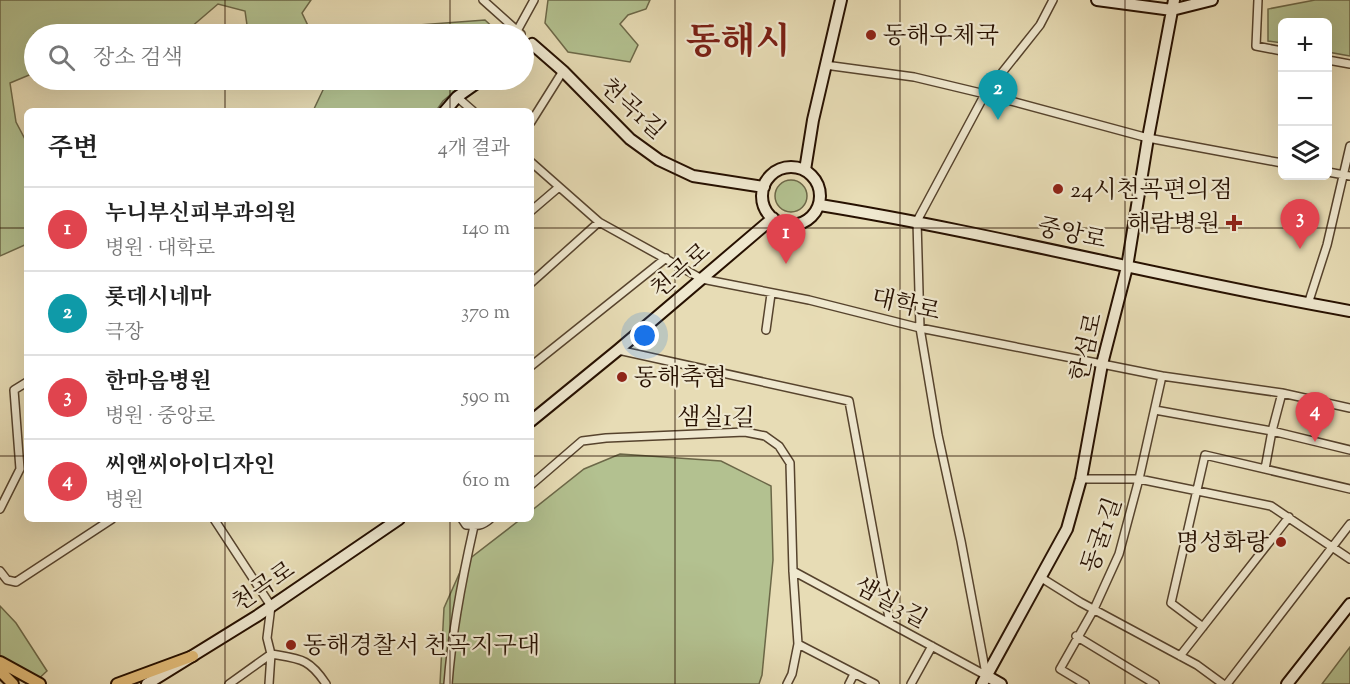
<!DOCTYPE html>
<html lang="ko">
<meta charset="utf-8">
<style>
body{margin:0;font-family:"Sorts Mill Goudy","Noto Serif KR",serif;background:#f2f2f2;color:#222}
.controls{position:absolute;right:18px;top:18px;display:grid;overflow:hidden;border-radius:9px;box-shadow:0 6px 24px #0002}
.controls button{width:54px;height:54px;display:grid;place-items:center;padding:0;border:0;border-bottom:2px solid #e0e0e0;background:#fff;color:#222;font:30px sans-serif}
.you{position:absolute;left:645px;top:336px;width:21px;height:21px;margin:-15px;border:4px solid #fff;border-radius:50%;background:#1a73e8;box-shadow:0 0 0 9px #1a73e833}
.badge{display:grid;place-items:center;width:39px;height:39px;border-radius:50%;background:#ea580c;color:#fff;font-size:20px;font-weight:700}
.pin{position:absolute;translate:-50% -50px;filter:drop-shadow(0 2px 3px #0008)}
.pin::after{content:'';position:absolute;top:32px;width:21px;height:18px;background:inherit;clip-path:polygon(0 0,100% 0,50% 100%)}
.list{margin:0;padding:0;list-style:none}
h2{display:flex;justify-content:space-between;align-items:center;height:78px;margin:0;padding:0 24px;font-size:26px}
h2 small{font-size:20px;font-weight:400;color:#767676}
.list li{display:grid;grid-template-columns:39px 1fr auto;gap:18px;align-items:center;box-sizing:border-box;height:84px;padding:0 24px;border-top:2px solid #e0e0e0}
.list b{display:block;font-size:22px;white-space:nowrap}
.list p{margin:0;font-size:20px;white-space:nowrap;color:#767676}
.list em{font-size:20px;font-style:normal;color:#767676}
.icon{flex:none;width:33px;height:33px;fill:none;stroke:currentColor;stroke-width:2;stroke-linecap:round;stroke-linejoin:round}
.map{position:relative;flex:none;width:1350px;height:684px;overflow:hidden}
.search{position:absolute;background:#fff;box-shadow:0 6px 24px #0002;left:24px;top:24px;width:510px;height:66px;display:flex;align-items:center;gap:15px;box-sizing:border-box;padding:0 21px;border-radius:33px;color:#767676;font-size:22px}
.panel{position:absolute;background:#fff;box-shadow:0 6px 24px #0002;left:24px;top:108px;width:510px;height:414px;border-radius:9px}
.map>svg:first-child{display:block}
</style>
<div class="map">
<svg width="1350" height="684" viewBox="0 0 1350 684">
<rect width="100%" height="100%" fill="#e7dcb5"/>
<filter id="stains"><feTurbulence type="fractalNoise" baseFrequency=".00333" numOctaves="4"/><feColorMatrix values="0 0 0 0 .2 0 0 0 0 .09 0 0 0 0 .02 0 0 0 .5 -.17"/></filter>
<radialGradient id="worn" r=".72"><stop offset=".6" stop-color="#630" stop-opacity="0"/><stop offset="1" stop-color="#630" stop-opacity=".3"/></radialGradient>
<path fill="#b3c190" stroke="#6c6848" stroke-width="1.5" d="M0,0H311L302,13L312,34H232L247,25L245,11L218,4L183,34H34V73L10,83L16,122L27,143V244L0,256Z
M548,0H650L646,9L628,15L620,24L638,45L630,62L568,52L545,23Z
M1315,0H1350V56L1328,52V22H1282V43L1268,41V9Z
M485,20L500,34H383L405,26Z
M313,80H468L443,101L436,111H313L323,90Z
M775 196a16 16 0 1 1 32 0a16 16 0 1 1-32 0Z
M620,454L721,461L771,486L773,560L762,675L759,684H440L444,608L464,563L521,519H531V511L584,469Z
M0,606L16,623L47,671L33,684L0,655Z
M1350,647V684H1322Z"/>
<g fill="none" stroke-linecap="round" stroke-linejoin="round">
<defs>
<path id="street" d="M483,0L521,34
M1258,0L1256,46L1282,51
M517,31L534,0
M1328,60L1350,64
M825,65L914,77L985,94L1148,138L1282,163
M457,97L473,111
M531,122L563,71
M531,162L599,222L702,279L809,300L920,328L1102,364L1162,376L1282,393L1350,408
M1328,172L1350,176
M531,211L559,187
M531,283L599,222
M1308,304L1327,245L1350,146
M766,330L771,294
M618,350L849,401L890,623
M531,366L666,258
M1282,393L1272,431L1350,450
M1155,410L1272,431L1265,469
M1081,479H1139L1271,506L1350,559
M531,485L582,441L606,438L745,432L765,436L779,446L790,463L793,571L798,644L792,674L787,684
M0,509L20,469L14,390L27,382
M214,519L271,606L267,638L271,654C300,659 309,658 326,684
M462,519L466,525C477,526 482,526 490,519
M0,571L7,580L16,582L112,519
M793,571L987,676
M1040,577L1080,602L1197,665L1223,684
M1203,627L1171,603L1205,455L1350,489
M1076,636L1155,684
M798,644L875,684
M1180,656L1289,517
M986,674L961,541L938,435L920,328L917,221L985,94L1040,25L1053,0
M229,684L271,654
M269,684L271,654
M448,684C452,630 462,579 474,526
M849,684L854,674
M911,684L932,646
M1085,684L1060,669L1094,609L1119,554L1139,479L1162,376
M1227,684L1350,524"/>
<path id="secondary" d="M1097,0L1172,10L1212,0
M524,50L532,44L563,71L630,139L659,160L693,176L764,187
M445,111L457,97L481,80
M762 196a29 29 0 1 1 58 0a29 29 0 1 1-58 0Z
M805,170L813,120L841,0
M820,205C998,234 1172,280 1350,311
M531,421L618,350L773,218
M987,676L1001,684
M147,684L257,616L399,519
M982,684L1067,529L1081,479L1102,364L1127,267L1148,138L1174,0
M1287,684L1350,604"/>
<path id="primary" d="M0,662L40,684
M0,671L13,684
M117,684L193,656"/>
</defs>
<use href="#street" stroke="#56432d" stroke-width="10"/>
<use href="#secondary" stroke="#261000" stroke-width="14"/>
<use href="#primary" stroke="#261000" stroke-width="14"/>
<use href="#street" stroke="#efe8cf" stroke-width="7"/>
<use href="#secondary" stroke="#efe8cf" stroke-width="10"/>
<use href="#primary" stroke="#e4be7a" stroke-width="10"/>
</g>
<path fill="none" stroke="#261000" stroke-width="1.5" stroke-opacity="0.55" d="M225,0V34M450,0V34M675,0V684M900,0V684M1125,0V684M225,80V111M450,80V111M0,228H27M531,228H1350M0,456H27M531,456H1350M225,519V684M450,519V684"/>
<g fill="#8f2418" stroke="#efe8cf" stroke-width="2">
<circle cx="871" cy="35" r="6"/>
<circle cx="1058" cy="189" r="6"/>
<path d="M1231 214h6v6h6v6h-6v6h-6v-6h-6v-6h6z"/>
<circle cx="622" cy="377" r="6"/>
<circle cx="1281" cy="542" r="6"/>
<circle cx="291" cy="645" r="6"/>
</g>
<g text-anchor="middle" stroke-width="4.5" stroke-linejoin="round" paint-order="stroke">
<g font-size="24" fill="#261000" stroke="#efe8cf" text-anchor="start">
<text x="883" y="43">동해우체국</text>
<text x="1070" y="197">24시천곡편의점</text>
<text x="1220" y="231" text-anchor="end">해람병원</text>
<text x="634" y="385">동해축협</text>
<text x="1269" y="550" text-anchor="end">명성화랑</text>
<text x="303" y="653">동해경찰서 천곡지구대</text>
</g>
<g font-size="24" fill="#261000" stroke="#efe8cf">
<text transform="translate(633 108) rotate(42)" y="8">천곡1길</text>
<text transform="translate(1072 233) rotate(12)" y="8">중앙로</text>
<text transform="translate(680 270) rotate(-41)" y="8">천곡로</text>
<text transform="translate(906 304) rotate(13)" y="8">대학로</text>
<text transform="translate(1086 347) rotate(-77)" y="8">한섬로</text>
<text transform="translate(716 417) rotate(1)" y="8">샘실1길</text>
<text transform="translate(1101 535) rotate(-71)" y="8">동굴1길</text>
<text transform="translate(263 586) rotate(-34)" y="8">천곡로</text>
<text transform="translate(891 602) rotate(29)" y="8">샘실3길</text>
</g>
<g font-size="36" font-weight="bold" fill="#7a1f14" stroke="#efe8cf">
<text x="738" y="53">동해시</text>
</g>
</g>
<rect width="100%" height="100%" filter="url(#stains)"/>
<rect width="100%" height="100%" fill="url(#worn)"/>
</svg>
<div class="controls">
<button>+</button>
<button>−</button>
<button><svg class="icon" aria-label="layers" viewBox="0 0 24 24"><path d="M12 4l9 5-9 5-9-5zM3 14l9 5 9-5"/></svg></button>
</div>
<div class="you"></div>
<div class="pin badge" style="left:786px;top:264px;background:#e0444e">1</div>
<div class="pin badge" style="left:998px;top:120px;background:#0f9aa8">2</div>
<div class="pin badge" style="left:1300px;top:249px;background:#e0444e">3</div>
<div class="pin badge" style="left:1315px;top:442px;background:#e0444e">4</div>
<div class="search"><svg class="icon" aria-label="search" viewBox="0 0 24 24"><circle cx="10" cy="10" r="6"/><path d="M15 15l6 6"/></svg>장소 검색</div>
<section class="panel">
<h2>주변<small>4개 결과</small></h2>
<ul class="list">
<li><span class="badge" style="background:#e0444e">1</span><div><b>누니부신피부과의원</b><p>병원 · 대학로</p></div><em>140 m</em></li>
<li><span class="badge" style="background:#0f9aa8">2</span><div><b>롯데시네마</b><p>극장</p></div><em>370 m</em></li>
<li><span class="badge" style="background:#e0444e">3</span><div><b>한마음병원</b><p>병원 · 중앙로</p></div><em>590 m</em></li>
<li><span class="badge" style="background:#e0444e">4</span><div><b>씨앤씨아이디자인</b><p>병원</p></div><em>610 m</em></li>
</ul>
</section>
</div>
